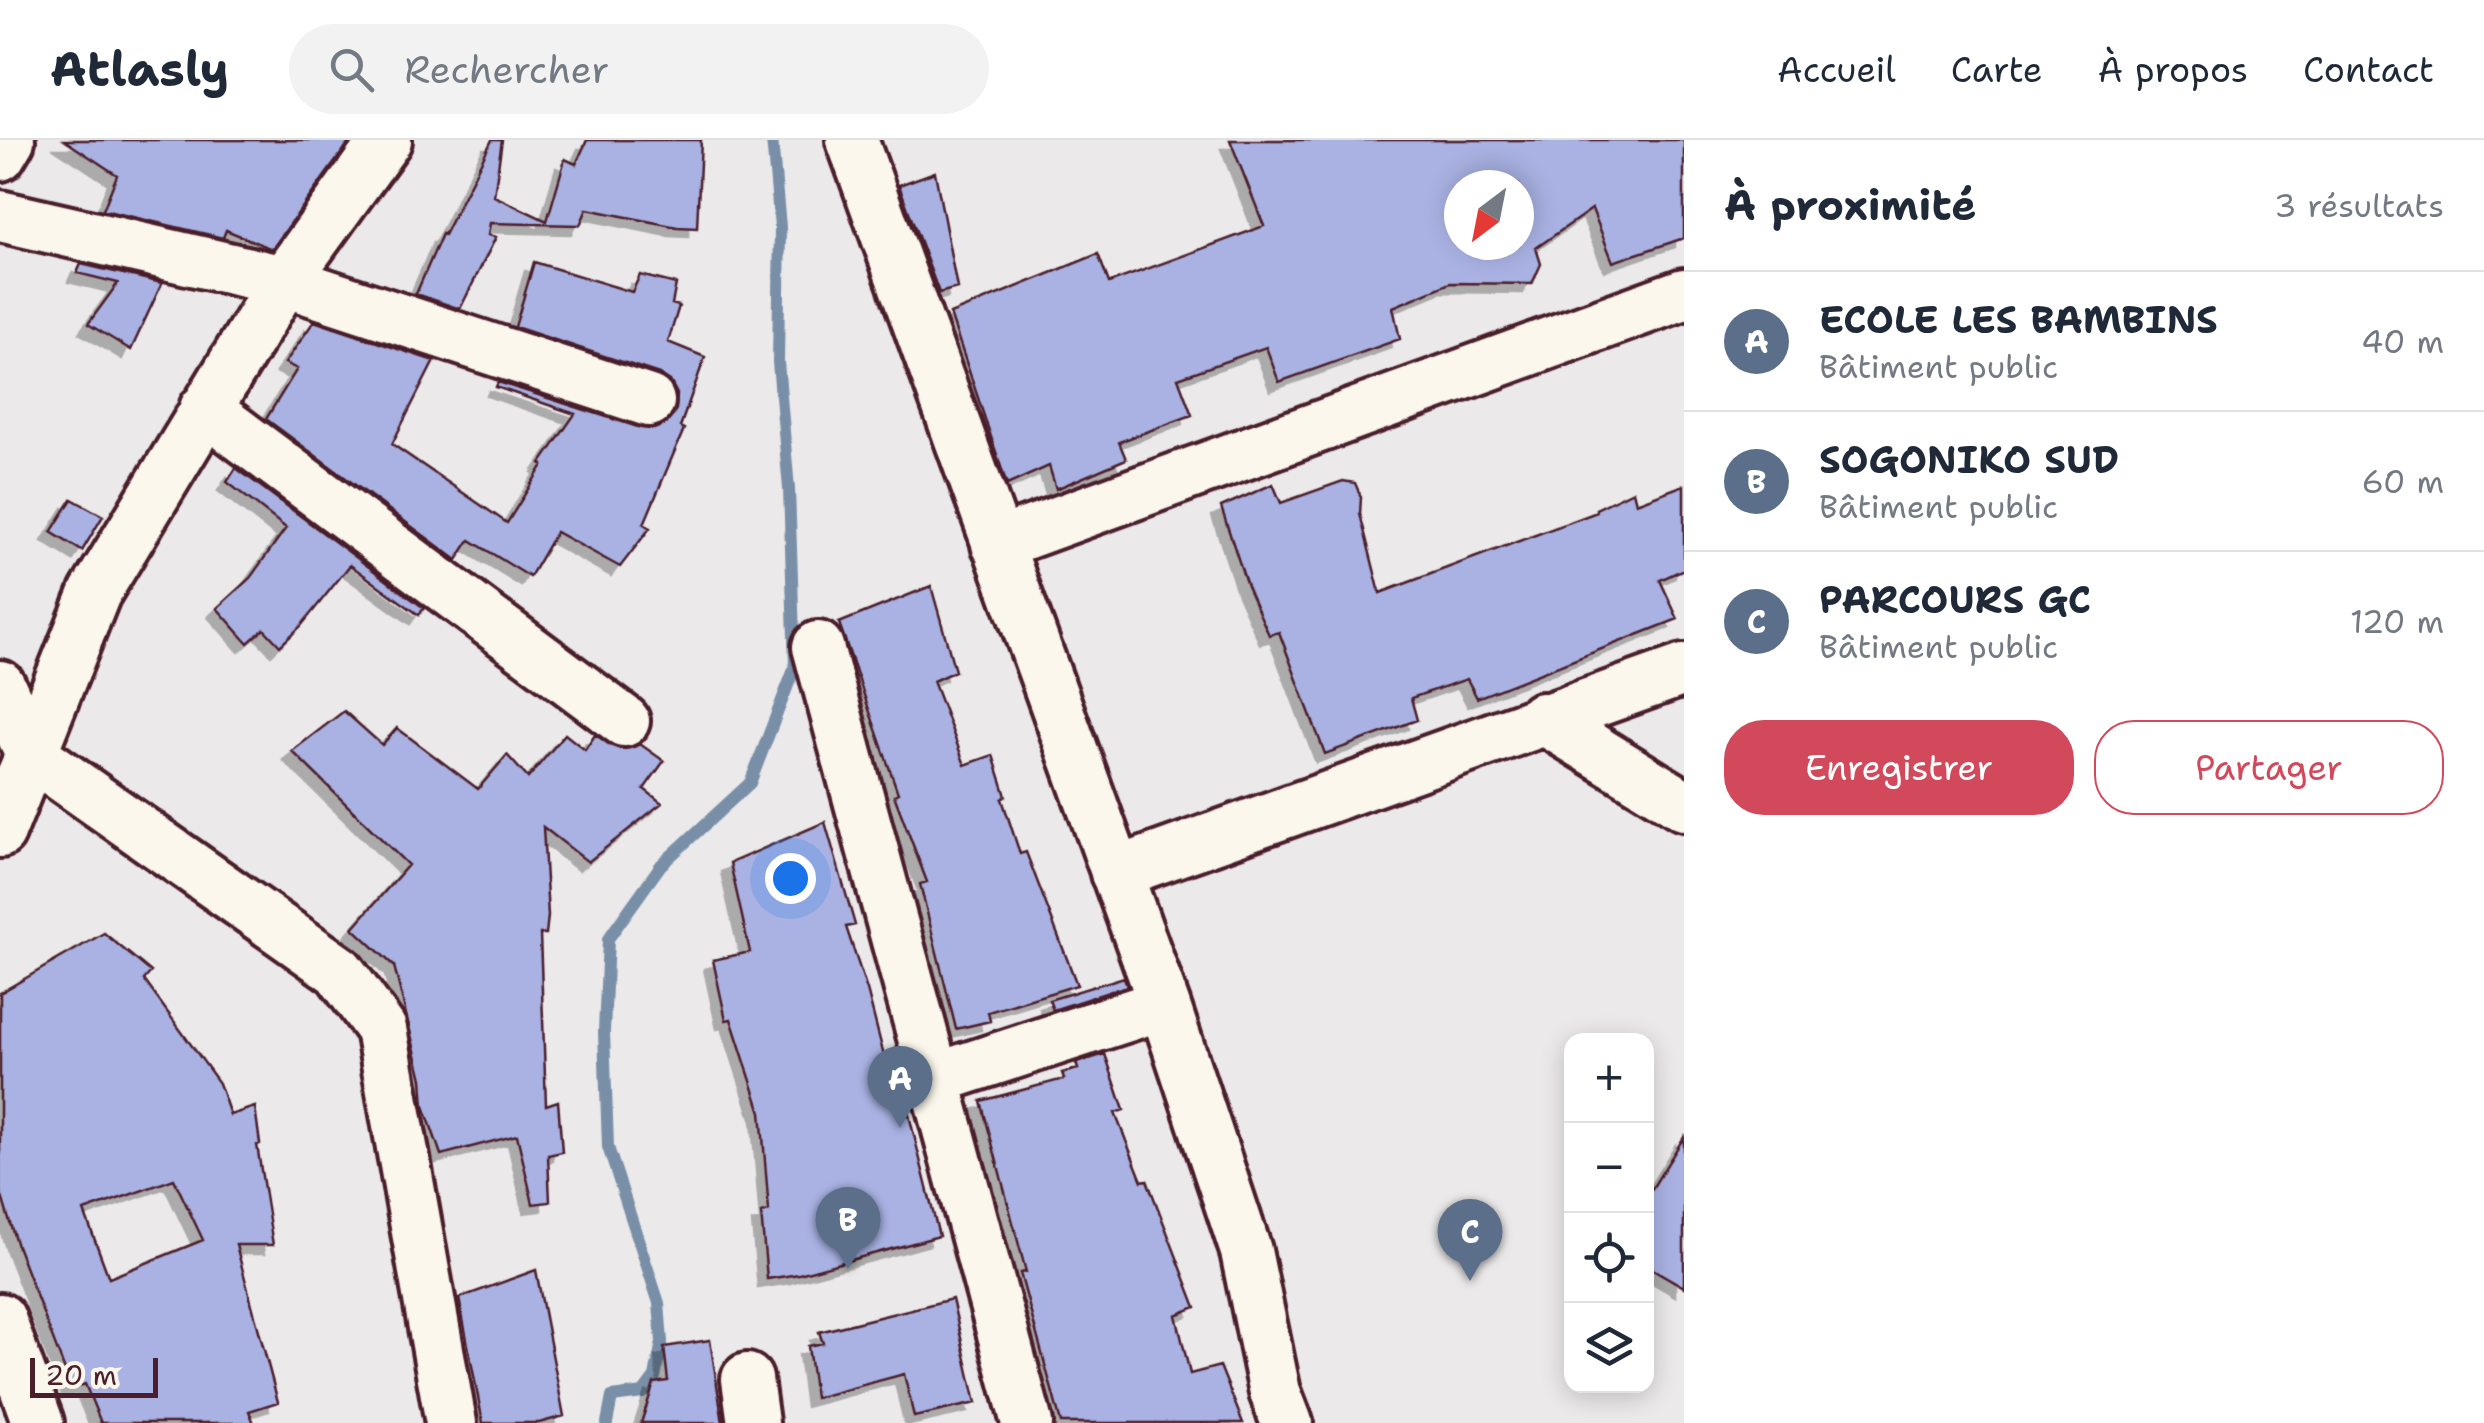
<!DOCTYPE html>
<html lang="fr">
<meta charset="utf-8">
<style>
body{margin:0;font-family:"Shantell Sans",sans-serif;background:#f2f2f3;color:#1f2937}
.controls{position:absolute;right:30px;bottom:30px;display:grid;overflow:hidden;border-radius:20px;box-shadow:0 5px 25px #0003}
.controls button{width:90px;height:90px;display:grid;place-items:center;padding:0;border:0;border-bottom:2px solid #e0e1e3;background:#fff;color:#1f2937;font:50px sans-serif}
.compass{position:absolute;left:1444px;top:30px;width:90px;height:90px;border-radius:50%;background:#fff;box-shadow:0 5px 25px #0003;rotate:212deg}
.scale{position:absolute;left:30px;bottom:25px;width:128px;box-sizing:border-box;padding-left:10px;border:5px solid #4a1f2b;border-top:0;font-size:28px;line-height:35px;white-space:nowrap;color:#4a1f2b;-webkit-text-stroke:8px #fbf7ec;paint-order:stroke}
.you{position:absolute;left:790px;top:738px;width:35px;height:35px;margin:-25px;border:8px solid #fff;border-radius:50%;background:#1a73e8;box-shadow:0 0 0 15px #1a73e833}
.badge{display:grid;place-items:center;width:65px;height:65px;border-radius:50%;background:#d1495b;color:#fff;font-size:32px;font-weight:700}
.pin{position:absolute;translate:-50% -82px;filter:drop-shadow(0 2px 5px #0008)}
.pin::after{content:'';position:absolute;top:52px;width:35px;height:30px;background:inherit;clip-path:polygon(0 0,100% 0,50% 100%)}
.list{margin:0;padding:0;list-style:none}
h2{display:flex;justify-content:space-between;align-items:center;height:130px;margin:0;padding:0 40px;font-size:42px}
h2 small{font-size:32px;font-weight:400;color:#747a83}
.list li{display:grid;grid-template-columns:65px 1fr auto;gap:30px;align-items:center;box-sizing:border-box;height:140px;padding:0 40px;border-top:2px solid #e0e1e3}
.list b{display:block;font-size:38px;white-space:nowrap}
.list p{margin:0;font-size:32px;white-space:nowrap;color:#747a83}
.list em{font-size:32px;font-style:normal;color:#747a83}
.actions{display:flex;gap:20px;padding:30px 40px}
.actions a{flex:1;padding:22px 0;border:2px solid #d1495b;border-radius:40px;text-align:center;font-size:35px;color:#d1495b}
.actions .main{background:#d1495b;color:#fff}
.icon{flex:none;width:55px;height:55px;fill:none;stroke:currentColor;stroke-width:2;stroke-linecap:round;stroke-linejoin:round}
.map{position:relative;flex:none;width:1684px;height:1283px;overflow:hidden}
header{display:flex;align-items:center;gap:60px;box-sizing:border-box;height:140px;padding:0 50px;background:#fff;border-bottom:2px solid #e0e1e3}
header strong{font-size:48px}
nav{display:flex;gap:55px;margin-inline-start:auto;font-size:35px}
.search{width:700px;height:90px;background:#f2f2f3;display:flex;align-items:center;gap:25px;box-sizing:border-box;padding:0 35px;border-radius:55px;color:#747a83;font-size:38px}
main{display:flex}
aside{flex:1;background:#fff}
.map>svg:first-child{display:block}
</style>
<header>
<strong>Atlasly</strong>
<div class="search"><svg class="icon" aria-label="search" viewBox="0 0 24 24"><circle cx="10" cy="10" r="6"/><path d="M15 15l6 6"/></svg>Rechercher</div>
<nav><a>Accueil</a><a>Carte</a><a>À propos</a><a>Contact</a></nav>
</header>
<main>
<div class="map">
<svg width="1684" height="1283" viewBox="0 0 1684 1283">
<defs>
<filter id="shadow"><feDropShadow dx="-9" dy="9" stdDeviation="0" flood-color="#0004"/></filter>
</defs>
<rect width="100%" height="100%" fill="#ebe9ea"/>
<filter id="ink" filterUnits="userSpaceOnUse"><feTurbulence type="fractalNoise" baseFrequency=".01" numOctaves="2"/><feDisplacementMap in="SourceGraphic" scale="20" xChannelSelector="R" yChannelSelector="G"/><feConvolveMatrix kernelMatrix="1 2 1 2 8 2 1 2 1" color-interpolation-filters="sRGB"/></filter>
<g filter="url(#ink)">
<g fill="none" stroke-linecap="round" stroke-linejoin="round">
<path stroke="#798fa8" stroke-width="12" d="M607,1283L612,1257L643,1253L655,1237L662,1202L659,1163L608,1007L604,892L608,799L661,725L750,643L795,527L789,349L778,222L780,87L772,0"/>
</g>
<path fill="#a9b2e3" stroke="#4a1f2b" stroke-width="2.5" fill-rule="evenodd" filter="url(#shadow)" d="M64,0H351L272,109L226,90L223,98L103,70L117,35Z
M492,0H502L494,56L547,81L565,19L576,24L587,0H701L697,88L677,87L587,69L580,85L490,83L488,95L496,97L460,169L416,154L442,94L444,95Z
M1230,0H1684V98L1613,122L1592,69L1536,108L1541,124L1532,144L1450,143L1393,167L1400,199L1279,242L1266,207L1178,238L1192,275L1119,302L1126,319L1056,349L1049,326L1007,345L950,174L1098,114L1109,143L1264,86ZM1459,45H1519V105H1459Z
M935,32L957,148L939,153L899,45Z
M534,122L632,152L640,135L676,144L672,164L679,166L668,202L705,217L680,287L684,289L644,384L650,388L620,427L556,392L530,437L470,400L457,420L266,279L297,229L285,223L314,181L434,221L392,304L507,383L543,325L541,323L575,274L496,247L498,242L641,288L654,289L667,283L676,269L677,254L670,241L659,234L515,187Z
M81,124L162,143L131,210L88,184L118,143L77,133Z
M236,328L424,468L419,475L350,425L301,486L280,506L264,489L248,503L217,468L250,438L286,388L227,342Z
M1343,341L1355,343L1361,357L1360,374L1380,453L1597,372L1596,369L1633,351L1636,363L1684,345V429L1660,440L1678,479L1477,558L1467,539L1411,558L1417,580L1325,614L1279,492L1269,495L1247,446L1221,367L1273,344L1281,363Z
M72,359L103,376L82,411L51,392Z
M931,446L955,531L933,541L965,625L993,615L1006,656L1002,659L1020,714L1026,712L1077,845L988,872L990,881L956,889L920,744L927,742L894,655L898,653L839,483Z
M344,571L382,605L397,588L478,649L507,615L528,638L565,594L585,610L595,595L620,609L640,604L664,621L644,649L662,663L588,722L543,687L548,776L546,794H540L546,965L558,961L562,1012L548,1015L550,1062L533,1064L517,995L441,1015L424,966L422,939L394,826L353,788L408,725L292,611Z
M825,682L855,785L846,787L867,850L898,970L907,967L939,1096L799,1134L767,1139L761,1073L769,1071L761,972L731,879L726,880L713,820L750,812L730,723Z
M104,793L151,832L144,840L219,943L230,975L255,967L260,1004L257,1005L273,1105H236L278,1262L249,1271L254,1283H101L85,1244L72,1249L16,1103L0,1050V853ZM174,1039L203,1100L109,1138L84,1071Z
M1124,837L1127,846L1053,870L1049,860Z
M1105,914L1124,970L1115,973L1142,1041L1147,1040L1196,1167L1176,1175L1190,1234L1220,1226L1243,1283H1061L1020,1133L1026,1132L981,961L1064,939L1062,933L1078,929L1076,923Z
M1684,997V1147L1646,1125V1058Z
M536,1130L564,1276L539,1283H483L459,1158Z
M952,1159L976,1263L914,1277L904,1234L815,1258L808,1206L823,1203L819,1192Z
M710,1200L723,1283H641L654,1243L668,1241L664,1207Z"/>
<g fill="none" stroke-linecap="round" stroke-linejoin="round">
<defs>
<path id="minor" d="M852,0L1164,864L1246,1111L1275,1252L1287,1283
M0,15L9,0
M0,76L284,141L649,261
M205,269L624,581
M997,404L1684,154
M818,507L1027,1283
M0,546L31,614L339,831L381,889L451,1283
M1542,578L1684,665
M0,692L95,453L284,141L386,0
M1116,733L1684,530
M937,938L1164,864
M0,1179L38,1283
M747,1239L753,1283"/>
</defs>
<use href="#minor" stroke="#4a1f2b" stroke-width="58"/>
<use href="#minor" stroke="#fbf7ec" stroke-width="50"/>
</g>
</g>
</svg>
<div class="controls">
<button>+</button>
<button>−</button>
<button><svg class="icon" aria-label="locate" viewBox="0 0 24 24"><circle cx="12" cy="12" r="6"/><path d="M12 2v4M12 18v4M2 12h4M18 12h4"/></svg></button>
<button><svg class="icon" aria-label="layers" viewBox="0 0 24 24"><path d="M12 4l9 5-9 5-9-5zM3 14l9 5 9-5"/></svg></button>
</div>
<svg class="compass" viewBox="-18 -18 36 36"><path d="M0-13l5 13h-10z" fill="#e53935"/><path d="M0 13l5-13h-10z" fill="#747a83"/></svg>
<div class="scale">20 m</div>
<div class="you"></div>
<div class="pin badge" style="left:900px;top:988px;background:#5c6f8a">A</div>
<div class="pin badge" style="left:848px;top:1129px;background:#5c6f8a">B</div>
<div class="pin badge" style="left:1470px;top:1141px;background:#5c6f8a">C</div>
</div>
<aside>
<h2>À proximité<small>3 résultats</small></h2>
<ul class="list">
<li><span class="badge" style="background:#5c6f8a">A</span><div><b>ECOLE LES BAMBINS</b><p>Bâtiment public</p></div><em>40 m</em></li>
<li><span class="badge" style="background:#5c6f8a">B</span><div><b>SOGONIKO SUD</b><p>Bâtiment public</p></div><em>60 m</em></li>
<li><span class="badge" style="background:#5c6f8a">C</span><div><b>PARCOURS GC</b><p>Bâtiment public</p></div><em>120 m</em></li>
</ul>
<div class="actions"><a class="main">Enregistrer</a><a>Partager</a></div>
</aside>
</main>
